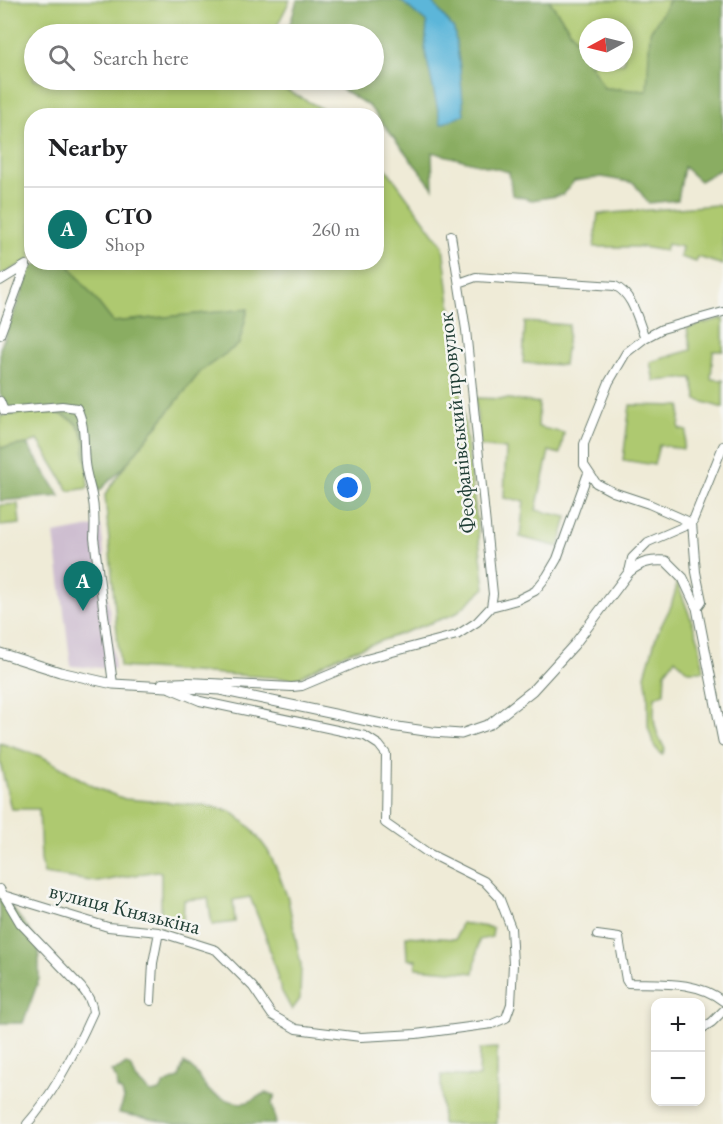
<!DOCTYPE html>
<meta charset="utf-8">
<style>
body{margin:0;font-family:"EB Garamond",serif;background:#f2f2f2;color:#202124}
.controls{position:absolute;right:18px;bottom:18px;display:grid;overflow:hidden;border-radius:12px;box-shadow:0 3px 9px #0003}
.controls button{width:54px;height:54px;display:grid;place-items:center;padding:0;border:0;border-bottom:2px solid #e0e0e0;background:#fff;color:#202124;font:30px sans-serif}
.compass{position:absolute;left:579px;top:18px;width:54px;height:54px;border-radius:50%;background:#fff;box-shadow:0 3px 9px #0003;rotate:263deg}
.you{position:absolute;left:348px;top:488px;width:21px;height:21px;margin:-15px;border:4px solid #fff;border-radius:50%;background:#1a73e8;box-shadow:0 0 0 9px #1a73e833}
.badge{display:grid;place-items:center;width:39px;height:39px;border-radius:50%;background:#0f766e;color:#fff;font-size:20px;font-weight:700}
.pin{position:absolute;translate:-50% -50px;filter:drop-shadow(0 2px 3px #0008)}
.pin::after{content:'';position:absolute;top:32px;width:21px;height:18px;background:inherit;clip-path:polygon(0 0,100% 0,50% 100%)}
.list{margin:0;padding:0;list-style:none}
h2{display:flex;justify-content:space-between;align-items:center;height:78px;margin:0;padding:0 24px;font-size:26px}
h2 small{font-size:20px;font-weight:400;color:#757577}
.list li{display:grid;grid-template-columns:39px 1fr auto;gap:18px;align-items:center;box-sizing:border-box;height:84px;padding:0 24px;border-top:2px solid #e0e0e0}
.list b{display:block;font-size:22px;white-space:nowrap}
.list p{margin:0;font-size:20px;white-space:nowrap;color:#757577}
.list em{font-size:20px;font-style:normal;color:#757577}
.icon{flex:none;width:33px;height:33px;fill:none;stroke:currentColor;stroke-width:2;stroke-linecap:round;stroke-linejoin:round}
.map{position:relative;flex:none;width:723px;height:1124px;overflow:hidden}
.search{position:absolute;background:#fff;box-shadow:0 3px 9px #0003;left:24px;top:24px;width:360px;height:66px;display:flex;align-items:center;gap:15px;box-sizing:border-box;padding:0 21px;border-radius:33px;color:#757577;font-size:22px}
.panel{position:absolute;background:#fff;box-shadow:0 3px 9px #0003;left:24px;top:108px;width:360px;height:162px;border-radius:24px}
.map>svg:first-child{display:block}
</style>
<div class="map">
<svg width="723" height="1124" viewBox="0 0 723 1124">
<rect width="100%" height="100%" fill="#f6f6f2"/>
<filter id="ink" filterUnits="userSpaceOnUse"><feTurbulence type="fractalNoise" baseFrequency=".0167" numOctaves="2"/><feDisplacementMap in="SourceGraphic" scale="12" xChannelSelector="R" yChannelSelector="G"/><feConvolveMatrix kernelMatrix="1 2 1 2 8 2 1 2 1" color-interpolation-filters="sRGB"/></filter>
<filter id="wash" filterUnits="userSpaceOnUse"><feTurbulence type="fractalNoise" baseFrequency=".008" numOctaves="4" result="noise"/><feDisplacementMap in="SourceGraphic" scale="24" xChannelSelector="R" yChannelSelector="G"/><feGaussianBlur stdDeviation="1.35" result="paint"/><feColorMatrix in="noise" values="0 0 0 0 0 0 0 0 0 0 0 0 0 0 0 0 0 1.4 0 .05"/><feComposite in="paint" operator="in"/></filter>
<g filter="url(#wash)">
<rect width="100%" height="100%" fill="#efebd7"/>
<path fill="#cebed0" d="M101,525L115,669L71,666L54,534Z"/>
<path fill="#aec96f" stroke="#668352" stroke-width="1.5" d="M0,0H290L273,34H34V80H267L334,115L32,116L31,259L0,276Z
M549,0H670L650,32L648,91L604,88L589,63H624V27H588V60L574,36Z
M377,156L443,246L485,588L455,614L339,656L295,679L120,667L105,495L124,467L201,371L239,344L248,309L113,322L67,263L376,262Z
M717,205L723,208V265L698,257L696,262L680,257L682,247L667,244L665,251L642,247H594L598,214Z
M723,318V351H713L711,379L723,380V408L697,400L692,378L654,381L650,362L691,350L687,328Z
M525,322L569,325L564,365L523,363Z
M475,398L509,399L539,403L538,427L564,433L560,454L549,451L536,510L567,517L559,547L520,537L524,501L504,498L506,449L480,446Z
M630,405L681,406L679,429L687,431L683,449L659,445L654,465L623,460Z
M33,412C41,412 50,411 57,413C92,422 86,459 88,488L69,491L38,440L27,444L0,448V416Z
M18,504L20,524L0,526V505Z
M675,576L699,641L704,671H688L675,659L665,672L664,693L655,697C653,722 653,727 665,749L662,755L654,746L648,727V696L645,675L657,634L671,606L676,589Z
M0,743L43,757L96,788L125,799L202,805L231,811L251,828L268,851L278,872L288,899L301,965L300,999L292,1010L281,990L266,937L250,897L233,900L235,922L212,925L208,898L184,900L183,925L161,926V872L156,871L98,882L44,874L41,860L39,809H11L0,762Z
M461,923L493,928L492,937L479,940L474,973L416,968V960L407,959L406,936L456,939Z
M497,1048V1124H442L441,1075L479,1077L480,1049Z"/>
<path fill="#8aad62" stroke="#54754b" stroke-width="1.5" d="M297,0H549L574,36L604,88L647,91L650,32L670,0H723V168L700,181L684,167L678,200L648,203L634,183L602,177L574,181L563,195L532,200L512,195L509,172L432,152L433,188L369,106L327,80H374V34H287Z
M40,263H67L113,322L248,309L239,344L201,371L124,467L99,491C94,480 88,468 85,456C83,448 87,439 83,433C69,406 34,412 10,415L6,404L0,394V349L32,266Z
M27,444L60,496L0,501V448Z
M0,892L39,943V979L23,1023H0Z
M184,1063C195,1068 199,1078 206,1087C212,1097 238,1105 248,1102C254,1100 260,1095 265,1093L275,1095L272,1103L276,1124H175L119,1113L124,1099L122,1092L117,1088L116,1078L111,1071L119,1069L126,1064L132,1068L136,1079L151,1093L160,1091L164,1084L179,1078Z"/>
<path fill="#5cb6d9" stroke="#3e7a86" stroke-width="1.5" d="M400,0H431L454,29L460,68L464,115L441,124L425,51L427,23Z"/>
</g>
<g filter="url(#ink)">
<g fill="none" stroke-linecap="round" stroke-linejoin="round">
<defs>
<path id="minor" d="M451,235L466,330L493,594L491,607
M0,281L26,265L0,335
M459,283L476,277L615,286C633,294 638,321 645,338
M0,401L4,411L62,406L77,408C86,426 83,444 85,463C86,474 90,485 92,495C95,510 95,523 94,538L113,684
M629,572L632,558L648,542L692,523L723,446
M697,608L702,601L696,572L692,523L649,504L613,492L596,483L584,465V444L609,382L626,353L645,338L662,329L723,312
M162,683L188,682L292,687L302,686L366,659L457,635L477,622L491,607L517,600L535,591L547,576L557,559L588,473
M0,889L20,923L81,987C87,995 92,1001 93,1012C76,1050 54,1094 27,1124
M3,895L108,927L159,932L216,950L253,987L272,1015L296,1029L361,1037L416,1034L492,1024L506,1018L511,1004L513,964L511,928L499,897L484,881L428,853L385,823L386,754L379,745L365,736L200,701L171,689
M597,935L619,938L626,980L628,983C661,984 696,980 723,1001
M151,1001L153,963L159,932
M700,1030L712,1022L723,1011"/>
<path id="tertiary" d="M0,653L60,672L113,684L220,690L391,726L432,732L461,734L490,724L532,691L574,645L629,572C641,562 650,560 666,561L683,578L697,608L723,741"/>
</defs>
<use href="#minor" stroke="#687a6d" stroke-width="10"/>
<use href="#tertiary" stroke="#687a6d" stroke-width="11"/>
<use href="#minor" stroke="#fff" stroke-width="8"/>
<use href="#tertiary" stroke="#fff" stroke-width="9"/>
</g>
</g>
<g text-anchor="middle" stroke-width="5" stroke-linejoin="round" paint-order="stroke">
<g font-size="22" fill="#1f3d34" stroke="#f6f6f2">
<text transform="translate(456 423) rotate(-96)" y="8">Феофанівський провулок</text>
<text transform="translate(125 908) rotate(14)" y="8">вулиця Князькіна</text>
</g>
</g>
</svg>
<div class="controls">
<button>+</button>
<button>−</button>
</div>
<svg class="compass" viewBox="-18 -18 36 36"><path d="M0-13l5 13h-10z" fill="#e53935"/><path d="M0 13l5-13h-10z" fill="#757577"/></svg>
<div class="you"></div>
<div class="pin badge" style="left:83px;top:611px">A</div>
<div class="search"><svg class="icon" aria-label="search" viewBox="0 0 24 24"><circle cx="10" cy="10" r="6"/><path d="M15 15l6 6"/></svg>Search here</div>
<section class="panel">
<h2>Nearby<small></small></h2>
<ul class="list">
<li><span class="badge">A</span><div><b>СТО</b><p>Shop</p></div><em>260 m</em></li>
</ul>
</section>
</div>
